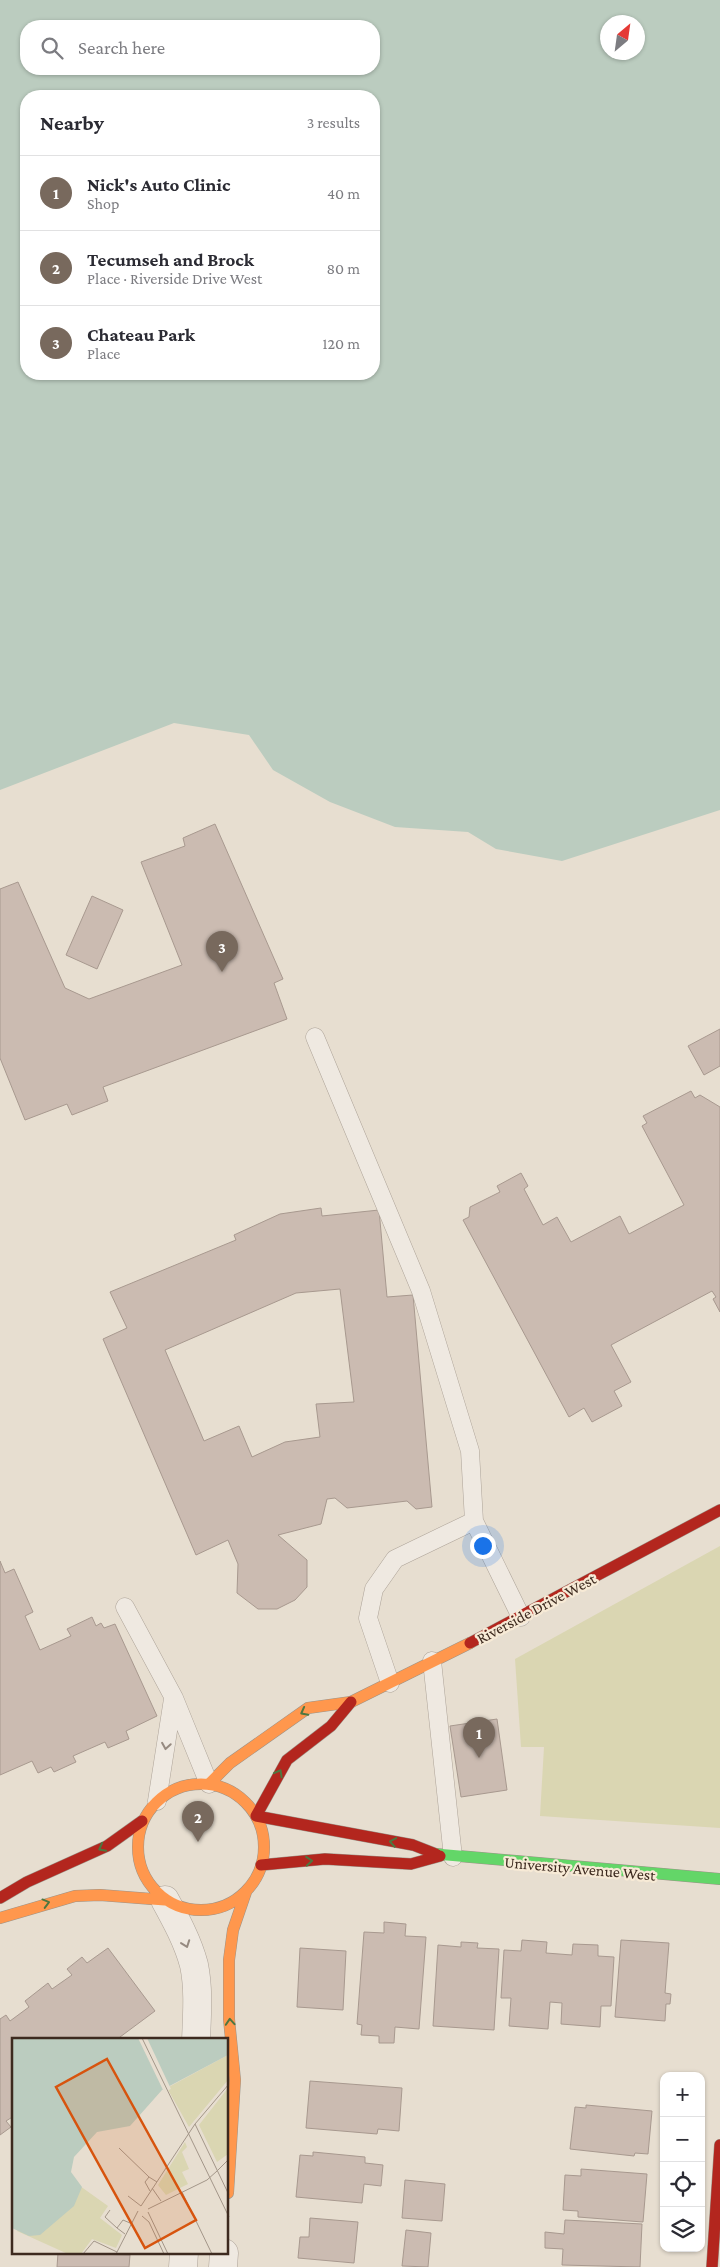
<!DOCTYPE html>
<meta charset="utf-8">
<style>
body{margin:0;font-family:"Crimson Pro",serif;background:#f2f2f3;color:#2b2b33}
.controls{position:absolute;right:15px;bottom:15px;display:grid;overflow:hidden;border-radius:10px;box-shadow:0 1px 4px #0004}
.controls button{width:45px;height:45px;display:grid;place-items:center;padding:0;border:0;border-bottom:1px solid #e1e1e2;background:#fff;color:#2b2b33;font:25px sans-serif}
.compass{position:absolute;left:600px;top:15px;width:45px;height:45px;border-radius:50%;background:#fff;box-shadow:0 1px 4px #0004;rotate:29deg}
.you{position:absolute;left:482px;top:1545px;width:18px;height:18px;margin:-12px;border:4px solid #fff;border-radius:50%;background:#1a73e8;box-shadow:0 0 0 8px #1a73e833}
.badge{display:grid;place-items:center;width:32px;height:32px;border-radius:50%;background:#78695d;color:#fff;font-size:16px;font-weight:700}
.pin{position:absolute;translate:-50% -41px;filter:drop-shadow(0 1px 2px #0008)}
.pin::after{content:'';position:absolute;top:26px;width:18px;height:15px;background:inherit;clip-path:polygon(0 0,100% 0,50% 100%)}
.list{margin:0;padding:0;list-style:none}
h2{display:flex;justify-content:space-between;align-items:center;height:65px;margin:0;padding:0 20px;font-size:21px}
h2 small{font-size:16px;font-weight:400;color:#7c7c81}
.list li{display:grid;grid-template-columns:32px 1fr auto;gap:15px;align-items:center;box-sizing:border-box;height:75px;padding:0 20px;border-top:1px solid #e1e1e2}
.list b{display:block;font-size:19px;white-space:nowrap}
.list p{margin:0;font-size:16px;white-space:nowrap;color:#7c7c81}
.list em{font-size:16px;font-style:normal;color:#7c7c81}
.icon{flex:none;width:28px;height:28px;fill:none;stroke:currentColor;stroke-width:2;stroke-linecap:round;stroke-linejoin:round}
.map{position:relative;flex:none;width:720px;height:2267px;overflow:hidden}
.search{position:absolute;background:#fff;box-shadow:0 1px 4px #0004;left:20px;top:20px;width:360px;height:55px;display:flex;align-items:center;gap:12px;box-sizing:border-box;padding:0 18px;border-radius:20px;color:#7c7c81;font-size:19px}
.panel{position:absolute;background:#fff;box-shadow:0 1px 4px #0004;left:20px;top:90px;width:360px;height:290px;border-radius:20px}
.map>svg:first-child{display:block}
</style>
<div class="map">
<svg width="720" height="2267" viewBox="0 0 720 2267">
<rect width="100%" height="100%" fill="#e7ded0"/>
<path fill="#dad6b2" d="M720,1546V1828L540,1816L544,1747H521L515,1659Z"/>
<path fill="#bbccbf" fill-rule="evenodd" d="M0,0H720V810L562,861L496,849L468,832L395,827L330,802L273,770L249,735L174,723L0,790ZM608,22H638V52H608ZM26,26H374V69H26ZM26,96H374V374H26Z"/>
<path fill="#cbbbb1" stroke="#a8998f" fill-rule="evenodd" d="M215,824L283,979L274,983L287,1019L103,1087L108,1101L72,1115L67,1104L25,1120L0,1058V889L18,882L65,988L89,999L182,965L141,862L185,846L183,838Z
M92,896L123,910L97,969L66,955Z
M720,1029V1066L704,1075L688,1046Z
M691,1091L695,1098L700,1095L720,1107V1312L713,1299L716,1297L712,1291L611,1345L631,1382L614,1391L622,1406L592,1422L584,1408L569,1417L463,1220L469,1217L470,1207L500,1192L497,1186L521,1173L528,1186L524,1189L543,1225L557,1217L571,1242L620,1216L629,1234L684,1205L642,1126L647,1123L643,1116Z
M321,1208L322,1216L379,1210L387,1297L413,1295L432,1507L416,1509L407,1501L347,1508L335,1498L327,1499L321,1524L278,1535L307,1560V1587L295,1600L277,1609H258L237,1593L238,1564L228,1540L196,1555L103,1339L127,1328L110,1292L236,1240L234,1235L280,1214ZM340,1289L354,1402L316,1404L320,1437L285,1442L252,1457L239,1426L204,1441L165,1350L296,1293Z
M0,1561L5,1573L14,1569L33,1612L25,1616L40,1650L71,1636L67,1629L92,1617L96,1626L101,1623L104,1628L115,1624L157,1716L126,1731L129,1739L108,1748L105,1742L73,1756L76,1762L54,1772L51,1767L38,1773L32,1761L0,1775Z
M497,1719L507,1790L461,1797L450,1726Z
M384,1922L406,1924L405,1936L426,1937L419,2029L395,2027L394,2043H379V2036L361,2035L362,2025L357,2024L364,1932L384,1933Z
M522,1940L547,1942L546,1953L572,1955L573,1944L598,1945V1956L614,1957L611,2006H601L600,2027L561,2024L562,2003L550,2002L548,2029L509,2026L511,1998H501L504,1950L521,1951Z
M621,1940L669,1943L665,1993L671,1994L670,2004H666L665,2021L615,2017Z
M461,1942L478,1943L477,1948L499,1949L494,2030L433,2026L438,1945L461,1947Z
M108,1948L155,2011L116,2040H14V2116L6,2121L11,2127L0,2135V2019L6,2015L10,2021L29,2007L25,2001L48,1983L52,1989L72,1975L67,1969L82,1957L87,1963Z
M300,1948L346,1951L343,2010L297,2007Z
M310,2081L402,2088L399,2131L378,2129L377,2134L306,2128Z
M586,2105L652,2111L648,2154L635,2153L634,2156L570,2149L575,2107L586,2108Z
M313,2152L365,2157V2163L383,2165L381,2186L364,2184L362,2203L296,2197L300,2155L313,2156Z
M581,2169L647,2174L643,2222L578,2217V2211L563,2210L565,2175L581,2176Z
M405,2180L445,2184L442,2221L402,2218Z
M310,2218L358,2222L354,2263L298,2258L300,2237H309Z
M565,2220L642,2224L640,2267L562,2265L563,2249L545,2248V2232L564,2234Z
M406,2230L431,2233L428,2267L402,2266Z
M58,2253L130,2255L129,2267H57Z"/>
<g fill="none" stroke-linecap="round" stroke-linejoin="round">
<defs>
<path id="lane" d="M315,1037L421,1291L470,1451L474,1521
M125,1607L174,1698L209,1784
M432,1661L453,1857
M390,1683L368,1618L374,1589L395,1559L474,1521L521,1617
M157,1801L173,1699"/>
<path id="street" d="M165,1900C176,1920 188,1942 194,1965C199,1989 197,2015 196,2040
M183,2267L184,2253
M223,2267L224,2253"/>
<path id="fast" d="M436,1854L720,1879"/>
<path id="slow" d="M138 1847a63 63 0 1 1 126 0a63 63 0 1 1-126 0Z
M209,1784L230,1763L308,1708L351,1702L470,1643
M0,1918L75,1896L100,1895L165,1900
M228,2193L235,2080L229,2019V1960L233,1930L246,1892"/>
<path id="jam" d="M470,1643L720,1510
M351,1702L331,1726L287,1760L256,1816L413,1845L436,1854
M261,1865L325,1859L411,1864L440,1856
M0,1898L27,1882L107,1846L142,1821
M712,2267L720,2145"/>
</defs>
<use href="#lane" stroke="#ada398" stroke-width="19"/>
<use href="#street" stroke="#ada398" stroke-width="29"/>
<use href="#fast" stroke="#9c9388" stroke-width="12"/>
<use href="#slow" stroke="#9c9388" stroke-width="12"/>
<use href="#jam" stroke="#9c9388" stroke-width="12"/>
<use href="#lane" stroke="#efe9e1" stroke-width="18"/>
<use href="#street" stroke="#efe9e1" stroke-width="28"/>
<use href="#fast" stroke="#63d668" stroke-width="11"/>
<use href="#slow" stroke="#ff974d" stroke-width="11"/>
<use href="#jam" stroke="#b3261e" stroke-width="11"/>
</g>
<defs><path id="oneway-chevron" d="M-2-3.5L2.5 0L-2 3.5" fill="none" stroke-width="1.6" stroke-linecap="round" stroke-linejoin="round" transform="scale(1.25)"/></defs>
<g stroke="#4e7740">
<use href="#oneway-chevron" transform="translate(304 1712) rotate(152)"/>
<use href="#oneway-chevron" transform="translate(279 1773) rotate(-61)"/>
<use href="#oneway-chevron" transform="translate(393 1842) rotate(-170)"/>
<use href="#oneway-chevron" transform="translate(102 1848) rotate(152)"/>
<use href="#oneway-chevron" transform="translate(309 1861) rotate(-5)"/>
<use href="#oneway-chevron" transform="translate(46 1903) rotate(-15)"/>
<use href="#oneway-chevron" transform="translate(230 2022) rotate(-94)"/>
</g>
<g stroke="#968a80">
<use href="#oneway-chevron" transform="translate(166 1746) rotate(99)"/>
<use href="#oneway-chevron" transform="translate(186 1944) rotate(70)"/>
</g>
<g text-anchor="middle" stroke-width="4.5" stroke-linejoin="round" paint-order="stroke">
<g font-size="16" fill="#3d2a1f" stroke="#f7ead6">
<text transform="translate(536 1608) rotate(-28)" y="6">Riverside Drive West</text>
<text transform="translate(580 1868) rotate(5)" y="6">University Avenue West</text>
</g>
</g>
<g transform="translate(12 2038)">
<rect width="216" height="216" fill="#e7ded0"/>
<path d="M216,17V42L177,89L155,50ZM216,50V116L205,124L187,87ZM173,104L175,109L170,114L177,131L170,134L176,146L154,157L146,147ZM54,138L96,168L88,180L110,197L104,210L80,201L69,216H56L5,193Z" fill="#dad6b2"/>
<path d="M0,0H216V17L150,52L118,88L85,94L62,119L59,134L70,149L62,168L28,197L17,198L0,190Z" fill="#bbccbf"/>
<path d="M126,0H135L159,51L152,54Z" fill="#e7ded0"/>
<path fill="none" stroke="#a39689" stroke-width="1" d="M130,0L217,179M183,86L217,157M107,110L137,139M205,133L217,121M140,150L149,163M138,153L133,144L137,139L145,144M170,154L200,216M116,158L129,168M129,168L183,86L217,46M136,171L195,142L205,133M98,172L93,179L105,190M136,174L156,216M130,178L137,184L152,216M113,196L105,190L111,182L118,185M71,216L82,203L105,214M104,216L126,173"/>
<path fill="#d7540e" fill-opacity="0.15" stroke="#d7540e" stroke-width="2.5" d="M95,21L184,182L133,210L44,49Z"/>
<rect width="216" height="216" fill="none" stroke="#3d2a1f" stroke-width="2.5"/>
</g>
</svg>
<div class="controls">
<button>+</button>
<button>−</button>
<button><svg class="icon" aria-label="locate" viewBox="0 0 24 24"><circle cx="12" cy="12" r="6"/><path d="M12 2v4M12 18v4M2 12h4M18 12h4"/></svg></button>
<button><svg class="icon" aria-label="layers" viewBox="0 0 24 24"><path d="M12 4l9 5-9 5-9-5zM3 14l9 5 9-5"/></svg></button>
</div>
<svg class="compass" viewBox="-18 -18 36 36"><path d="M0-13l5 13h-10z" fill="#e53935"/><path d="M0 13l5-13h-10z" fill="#7c7c81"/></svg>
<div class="you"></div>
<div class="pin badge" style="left:479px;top:1758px">1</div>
<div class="pin badge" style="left:198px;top:1842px">2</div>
<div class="pin badge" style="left:222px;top:972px">3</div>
<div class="search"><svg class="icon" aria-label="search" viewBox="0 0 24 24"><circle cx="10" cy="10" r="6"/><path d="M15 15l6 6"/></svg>Search here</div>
<section class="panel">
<h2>Nearby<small>3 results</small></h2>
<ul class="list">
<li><span class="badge">1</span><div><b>Nick's Auto Clinic</b><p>Shop</p></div><em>40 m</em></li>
<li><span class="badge">2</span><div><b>Tecumseh and Brock</b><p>Place · Riverside Drive West</p></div><em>80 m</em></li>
<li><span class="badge">3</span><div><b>Chateau Park</b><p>Place</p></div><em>120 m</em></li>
</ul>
</section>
</div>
